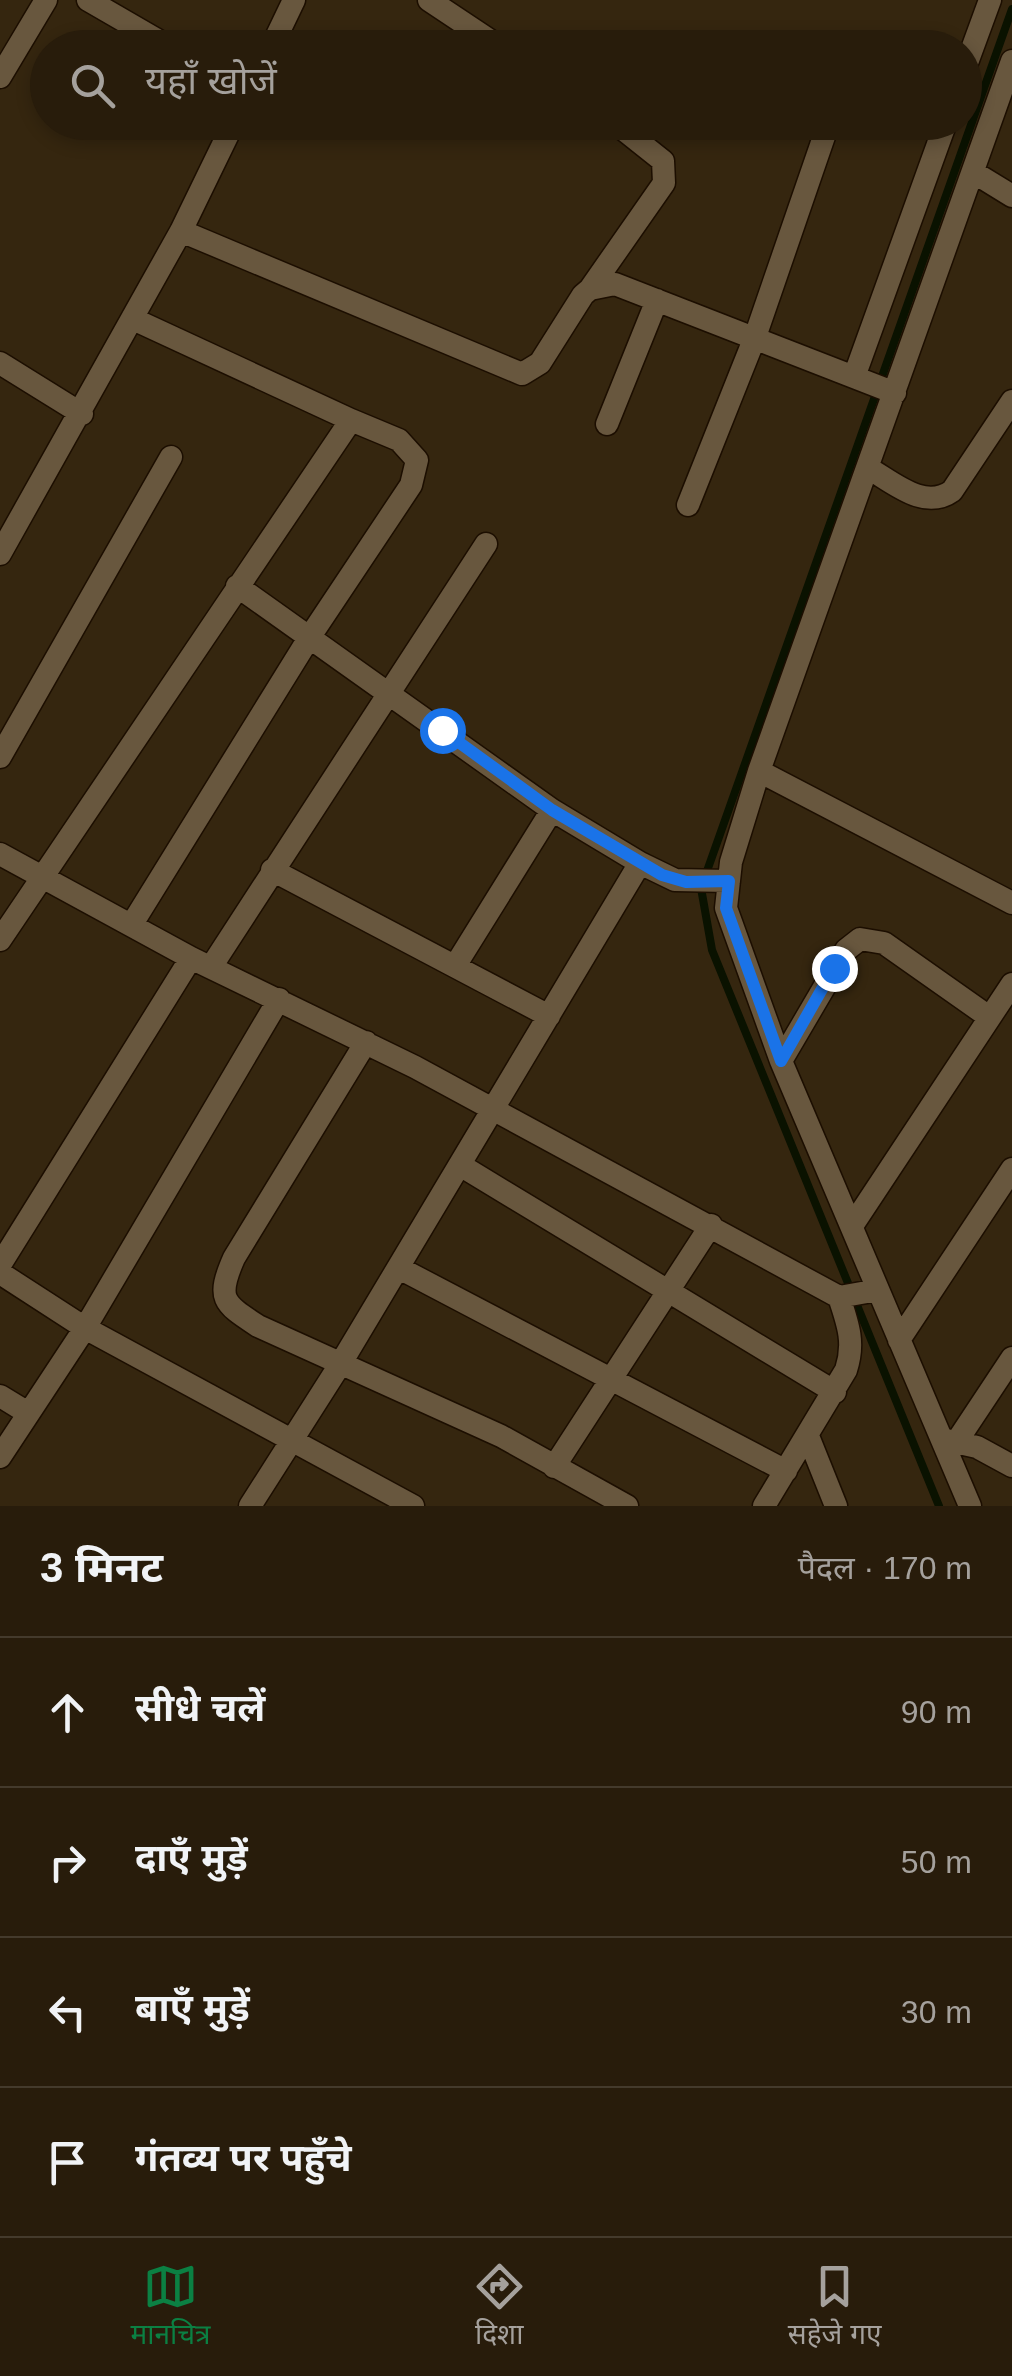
<!DOCTYPE html>
<html lang="hi">
<meta charset="utf-8">
<style>
body{margin:0;font-family:Arial,"Noto Sans Devanagari",sans-serif;background:#342919;color:#f1f3f6}
.stop{position:absolute;width:30px;height:30px;margin:-22px;border:8px solid #1a73e8;border-radius:50%;background:#fff}
.stop.end{background:#1a73e8;border-color:#fff;box-shadow:0 2px 10px #0008}
.list{margin:0;padding:0;list-style:none}
h2{display:flex;justify-content:space-between;align-items:center;height:130px;margin:0;padding:0 40px;font-size:42px}
h2 small{font-size:32px;font-weight:400;color:#a5a19d}
.list li{display:grid;grid-template-columns:65px 1fr auto;gap:30px;align-items:center;box-sizing:border-box;height:150px;padding:0 40px;border-top:2px solid #443a2c}
.list b{display:block;font-size:38px;white-space:nowrap}
.list em{font-size:32px;font-style:normal;color:#a5a19d}
.icon{flex:none;width:55px;height:55px;fill:none;stroke:currentColor;stroke-width:2;stroke-linecap:round;stroke-linejoin:round}
.map{position:relative;flex:none;width:1012px;height:1506px;overflow:hidden}
.search{position:absolute;background:#281c0b;box-shadow:0 5px 15px #0003;left:30px;right:30px;top:30px;height:110px;display:flex;align-items:center;gap:25px;box-sizing:border-box;padding:0 35px;border-radius:55px;color:#a5a19d;font-size:38px}
.sheet{height:730px;background:#281c0b}
nav{display:flex;justify-content:space-around;align-items:center;box-sizing:border-box;height:140px;border-top:2px solid #443a2c;background:#281c0b;font-size:28px;color:#a5a19d}
nav a{display:grid;justify-items:center;gap:5px}
nav .on{color:#0b8043}
.map>svg:first-child{display:block}
</style>
<div class="map">
<svg width="1012" height="1506" viewBox="0 0 1012 1506">
<rect width="100%" height="100%" fill="#35260f"/>
<g fill="none" stroke-linecap="round" stroke-linejoin="round">
<path stroke="#0a1200" stroke-width="8" d="M939,1506L712,950L701,888L1012,9"/>
<defs>
<path id="minor" d="M88,0L171,48
M429,0L501,48
M271,48L294,0
M964,71L990,0
M0,77L46,0
M973,172L1012,196
M181,231L522,374L540,363L583,295L590,289L615,284L895,393
M590,289L664,183L663,161L614,122
M0,363L82,414
M854,377L946,122
M607,424L657,300
M868,468C893,482 924,511 952,491L1012,401
M688,505L755,337L829,122
M0,554L181,231L234,122
M237,586L552,810L640,863L675,880L729,881
M0,757L171,457
M759,771L1012,903
M0,854L191,958L415,1067L839,1297L878,1290
M272,870L549,1016
M132,924L309,638L411,485L417,460L399,440L351,420
M0,940L351,420L133,319
M455,966L552,810
M211,967L486,544
M366,1042L234,1258C216,1299 223,1303 258,1326L501,1436L627,1506
M781,1061L846,950L860,939L884,943L989,1017
M460,1165L835,1392
M852,1226L1012,984
M0,1265L191,958
M399,1268L786,1471
M0,1273L85,1328L413,1506
M899,1340L1012,1169
M0,1396L28,1413
M808,1436L836,1506
M946,1440L977,1447L1012,1466
M957,1441L1012,1358
M0,1457L85,1328L279,999
M554,1467L711,1225
M250,1506L341,1363L640,863
M764,1506L846,1370C855,1343 848,1324 839,1297
M970,1506L781,1061L726,908L731,862L759,771L1012,61"/>
</defs>
<use href="#minor" stroke="#1c0e00" stroke-width="25"/>
<use href="#minor" stroke="#68573e" stroke-width="22"/>
</g>
<g fill="none" stroke-linecap="round" stroke-linejoin="round">
<path stroke="#1a73e8" stroke-width="12" d="M442,730L552,810L662,875L686,882L729,881L726,908L781,1061L834,968"/>
</g>
</svg>
<div class="stop" style="left:442px;top:730px"></div>
<div class="stop end" style="left:834px;top:968px"></div>
<div class="search"><svg class="icon" aria-label="search" viewBox="0 0 24 24"><circle cx="10" cy="10" r="6"/><path d="M15 15l6 6"/></svg>यहाँ खोजें</div>
</div>
<section class="sheet">
<h2>3 मिनट<small>पैदल · 170 m</small></h2>
<ul class="list">
<li><svg class="icon" aria-label="ahead" viewBox="0 0 24 24"><path d="M12 20V5M6 11l6-6 6 6"/></svg><div><b>सीधे चलें</b></div><em>90 m</em></li>
<li><svg class="icon" aria-label="right" viewBox="0 0 24 24"><path d="M7 20v-9h11M14 6l5 5-5 5"/></svg><div><b>दाएँ मुड़ें</b></div><em>50 m</em></li>
<li><svg class="icon" aria-label="left" viewBox="0 0 24 24"><path d="M17 20v-9H6M10 6l-5 5 5 5"/></svg><div><b>बाएँ मुड़ें</b></div><em>30 m</em></li>
<li><svg class="icon" aria-label="arrive" viewBox="0 0 24 24"><path d="M6 21V4h12l-3 4 3 4H6"/></svg><div><b>गंतव्य पर पहुँचे</b></div></li>
</ul>
</section>
<nav>
<a class="on"><svg class="icon" aria-label="map" viewBox="0 0 24 24"><path d="M3 6l6-2 6 2 6-2v14l-6 2-6-2-6 2zM9 4v14M15 6v14"/></svg>मानचित्र</a>
<a><svg class="icon" aria-label="directions" viewBox="0 0 24 24"><path d="M12 3l9 9-9 9-9-9zM9 14v-3h6M13 9l2 2-2 2"/></svg>दिशा</a>
<a><svg class="icon" aria-label="saved" viewBox="0 0 24 24"><path d="M7 4h10v16l-5-4-5 4z"/></svg>सहेजे गए</a>
</nav>
